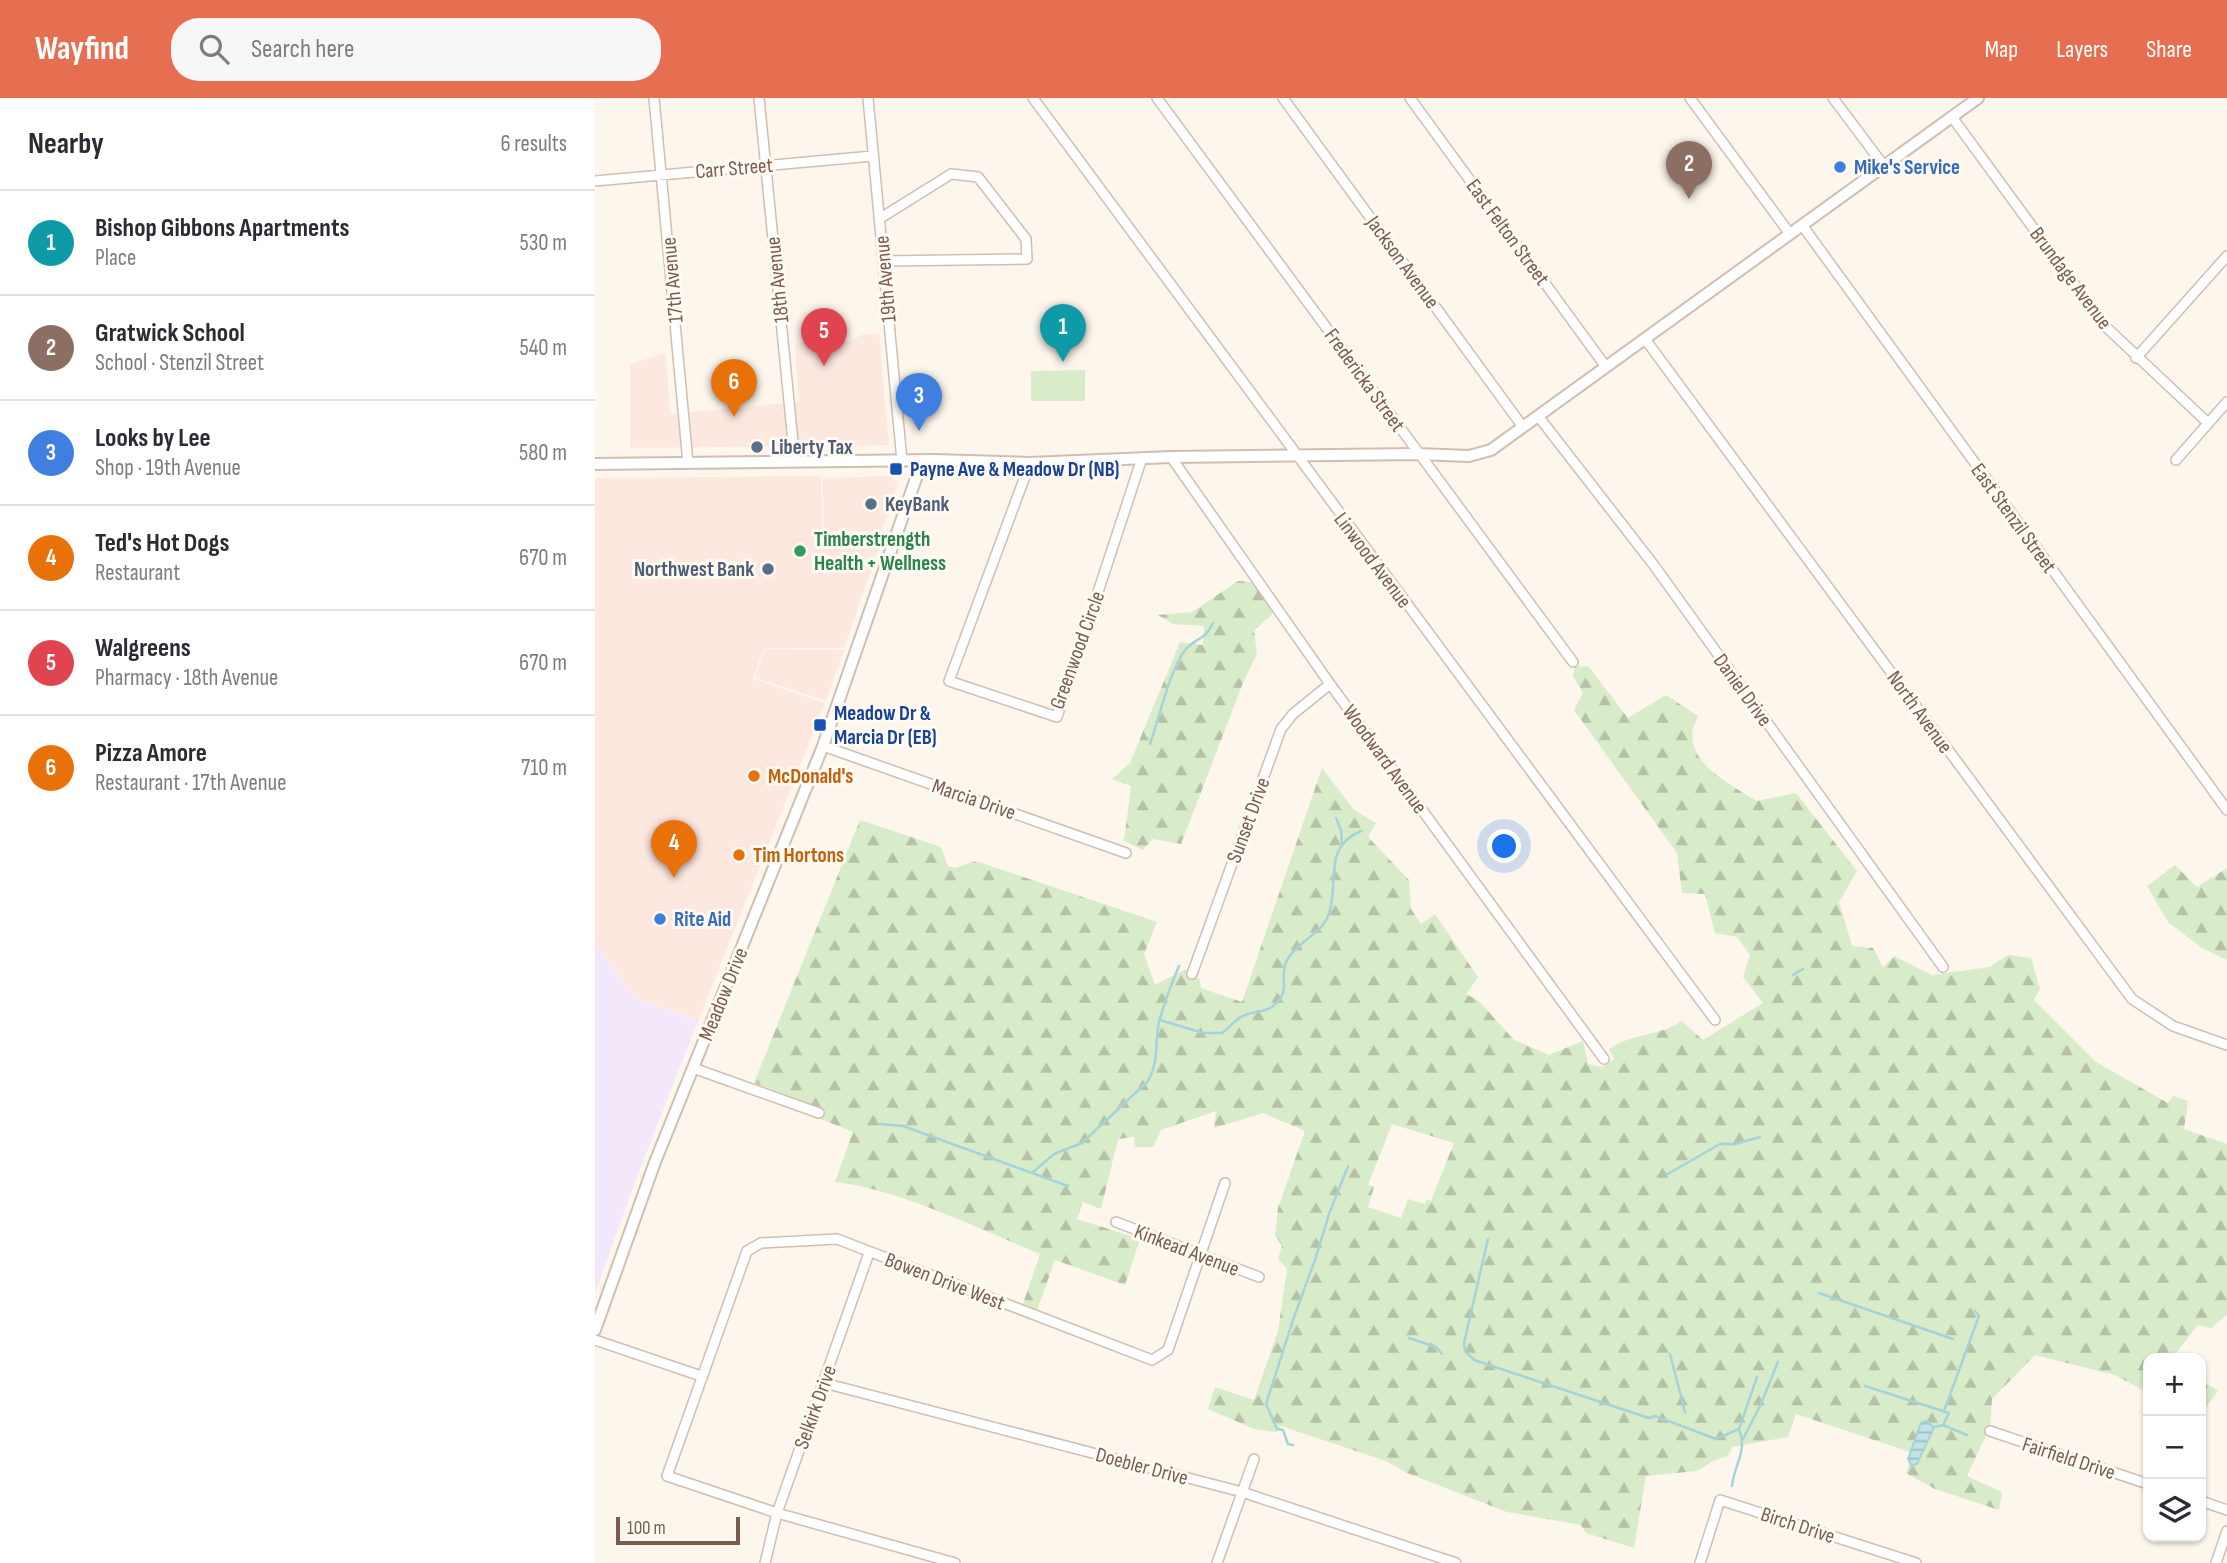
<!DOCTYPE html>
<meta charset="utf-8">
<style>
body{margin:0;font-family:"Sofia Sans Condensed",sans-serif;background:#f7f7f7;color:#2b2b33}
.controls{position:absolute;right:21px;bottom:21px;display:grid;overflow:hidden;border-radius:14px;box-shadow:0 2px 5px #0004}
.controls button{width:63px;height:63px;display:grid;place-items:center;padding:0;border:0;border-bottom:2px solid #e1e1e2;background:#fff;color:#2b2b33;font:35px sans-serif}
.scale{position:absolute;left:21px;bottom:18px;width:124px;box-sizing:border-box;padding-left:7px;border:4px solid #7a5c4d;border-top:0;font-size:19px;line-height:24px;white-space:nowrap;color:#7a5c4d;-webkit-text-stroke:5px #fffaf3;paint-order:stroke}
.you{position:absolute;left:910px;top:749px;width:24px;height:24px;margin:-18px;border:5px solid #fff;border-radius:50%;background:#1a73e8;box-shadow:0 0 0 10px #1a73e833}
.badge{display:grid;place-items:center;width:46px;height:46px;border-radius:50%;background:#e76f51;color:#fff;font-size:23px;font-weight:700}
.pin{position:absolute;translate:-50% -58px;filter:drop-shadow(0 2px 4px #0008)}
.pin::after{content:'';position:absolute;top:37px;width:24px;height:21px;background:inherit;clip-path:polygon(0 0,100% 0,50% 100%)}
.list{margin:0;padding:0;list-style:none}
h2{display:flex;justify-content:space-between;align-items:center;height:91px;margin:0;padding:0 28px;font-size:30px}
h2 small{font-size:23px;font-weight:400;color:#7c7c81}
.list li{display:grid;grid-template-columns:46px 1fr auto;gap:21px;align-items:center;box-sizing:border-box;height:105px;padding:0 28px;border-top:2px solid #e1e1e2}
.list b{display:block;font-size:26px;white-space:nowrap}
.list p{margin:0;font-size:23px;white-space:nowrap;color:#7c7c81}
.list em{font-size:23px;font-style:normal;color:#7c7c81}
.icon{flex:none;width:38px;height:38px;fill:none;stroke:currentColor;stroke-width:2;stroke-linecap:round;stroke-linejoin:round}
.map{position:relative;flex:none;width:1632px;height:1465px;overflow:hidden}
header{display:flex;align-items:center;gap:42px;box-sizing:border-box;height:98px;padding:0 35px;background:#e76f51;color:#fff}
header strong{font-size:33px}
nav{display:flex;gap:38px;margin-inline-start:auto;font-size:24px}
.search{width:490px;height:63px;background:#f7f7f7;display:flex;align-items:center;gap:18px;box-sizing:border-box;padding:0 24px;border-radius:28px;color:#7c7c81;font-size:26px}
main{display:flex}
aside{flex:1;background:#fff}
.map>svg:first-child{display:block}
</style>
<header>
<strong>Wayfind</strong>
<div class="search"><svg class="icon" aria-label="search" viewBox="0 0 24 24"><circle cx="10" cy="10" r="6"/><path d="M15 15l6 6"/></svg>Search here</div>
<nav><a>Map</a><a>Layers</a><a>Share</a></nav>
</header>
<main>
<aside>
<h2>Nearby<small>6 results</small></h2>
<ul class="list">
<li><span class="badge" style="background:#0f9aa8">1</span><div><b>Bishop Gibbons Apartments</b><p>Place</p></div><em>530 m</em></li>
<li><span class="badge" style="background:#8d6e63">2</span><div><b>Gratwick School</b><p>School · Stenzil Street</p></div><em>540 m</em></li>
<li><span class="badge" style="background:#3f7fe0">3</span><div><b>Looks by Lee</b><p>Shop · 19th Avenue</p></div><em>580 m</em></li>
<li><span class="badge" style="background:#e8710a">4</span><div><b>Ted's Hot Dogs</b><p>Restaurant</p></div><em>670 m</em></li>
<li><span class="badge" style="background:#e0444e">5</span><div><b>Walgreens</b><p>Pharmacy · 18th Avenue</p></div><em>670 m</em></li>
<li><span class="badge" style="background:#e8710a">6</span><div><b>Pizza Amore</b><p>Restaurant · 17th Avenue</p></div><em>710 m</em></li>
</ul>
</aside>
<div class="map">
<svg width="1632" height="1465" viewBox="0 0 1632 1465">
<defs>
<pattern id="forest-firs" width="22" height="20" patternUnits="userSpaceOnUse" patternTransform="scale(1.75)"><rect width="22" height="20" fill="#d8ecc9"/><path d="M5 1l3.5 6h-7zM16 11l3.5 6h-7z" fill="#b4c2a5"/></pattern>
<pattern id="water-rules" width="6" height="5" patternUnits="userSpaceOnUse" patternTransform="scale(1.75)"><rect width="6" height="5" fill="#bfe3e8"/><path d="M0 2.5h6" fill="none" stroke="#a0bbbe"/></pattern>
</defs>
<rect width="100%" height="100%" fill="#fdf6ec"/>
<path fill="#fde8e0" d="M284,235L294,347L35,350V266L70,255L76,316L204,304L200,245L256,243L266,237Z
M226,378L227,437L289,435L249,550H169L158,581L230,605L103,923L39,899L0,845V380Z
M295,378L303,385L287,433L229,434L228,380Z
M170,551L249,552L231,603L160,580Z"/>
<path fill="#f3e8fa" d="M0,845L39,899L103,923L44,1073L0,1195Z"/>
<path fill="#d8ecc9" d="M490,272V303H436V273Z"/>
<path fill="url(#forest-firs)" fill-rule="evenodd" d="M643,483L657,484L679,515L659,532L662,556L648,585L586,746L558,741L548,752L529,743L536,688L517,681L535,665L585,544L608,547L609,528L578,526L563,517L597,514Z
M993,568L1033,620L1071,597L1103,618C1080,659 1132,685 1162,703L1201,695L1262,773L1244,804L1257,848L1278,850L1288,869L1299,858L1337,877L1394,869L1413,857L1436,860L1445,891L1439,902L1501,964L1573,1005L1578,998L1593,1003L1589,1031L1632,1046V1217L1616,1230L1603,1227L1577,1260H1553V1295L1520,1277L1440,1257L1397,1301L1395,1329L1372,1378L1407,1394L1404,1412L1340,1391L1311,1375L1318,1355L1201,1316L1193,1339L1137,1349L1133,1358L1120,1362L1102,1373L1051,1378L1039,1450L991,1435L986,1427L912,1414L812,1375L791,1363L686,1328L681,1334L659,1331L613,1311L620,1289L659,1302L683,1233L692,1171L683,1161L687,1148L680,1137L683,1110L710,1033L668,1015L619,1030L621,1013L566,1032L558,1049H540L539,1039L523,1041L506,1111L488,1104L482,1121L545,1141L530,1187L460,1162L442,1212L428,1206L445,1156C384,1131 304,1091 240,1084L258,1034L226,1021L229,1011L159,985L265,722L346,749L353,768L360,770L381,763L562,824L549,856L560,887L591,871L592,877L605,881L606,890L647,904L727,670L759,712L781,725L773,739L814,782L816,811L826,826L840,816L883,879L871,896L884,903L919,942L954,957L988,943L993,966L1007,969L1019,961L1014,951C1037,935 1062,939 1087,923L1108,942L1168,905L1148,879L1155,857L1142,839L1120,835L1110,796L1087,795L1082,755L979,612L988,595L978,578L980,569ZM797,1026L859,1045L836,1103L832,1101L830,1106L813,1101L806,1120L773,1109L779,1089L773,1087Z
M1580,767L1602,789L1632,770V862L1607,850L1573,824L1552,788Z
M1606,1282L1623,1293L1606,1316Z"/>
<path fill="url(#water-rules)" stroke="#a5d3da" stroke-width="2" d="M1331,1323L1339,1329L1322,1366L1317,1368L1313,1361L1326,1325Z"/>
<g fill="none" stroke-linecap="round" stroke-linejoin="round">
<path stroke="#a5d3da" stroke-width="2.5" d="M555,646C564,621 575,570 591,551C601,539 609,544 618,525
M741,720L746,732L747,747
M1198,877L1208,871
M565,922L608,935H627C635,930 640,921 648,918C657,913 669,915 678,908C697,894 684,879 691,864C702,842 730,836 735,812C743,782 729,748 766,733
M285,1026L308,1028L473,1088
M438,1074L459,1056L487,1045L553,983C565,962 559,946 564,924C569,905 576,887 584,868
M1071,1077L1125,1046H1140L1165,1039
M893,1141L869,1245L870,1253L879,1262L1054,1320L1060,1318L1121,1341L1144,1331
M1224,1195L1358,1241
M814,1240L841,1249L847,1256
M1075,1256L1090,1314
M1270,1288L1354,1315L1348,1327L1372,1337
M1349,1313L1384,1218L1380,1213
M1339,1329L1348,1327
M1148,1341L1165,1308L1183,1264
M698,1347L693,1346L688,1332L682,1331L671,1306L699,1219L721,1159L734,1116L753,1068
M1137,1388C1139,1367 1153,1353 1144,1331L1162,1279"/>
<defs>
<path id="minor" d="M59,0L93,365
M164,0L200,364
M273,0L307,363
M438,0L1120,922
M562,0L978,564
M688,0L928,329
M815,0L1011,269
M1095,0L1195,136
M1238,0L1289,68
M1357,19L1510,228L1613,325
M0,83L278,58
M284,121L356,76L383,79L431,141L432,161L288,163
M1207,127L1632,712
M1050,241L1537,901L1578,928L1632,947
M1541,260L1632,158
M943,318L1058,466L1348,869
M576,359L735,586L1009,961
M1581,362L1632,304
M435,365L354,583L462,619L547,360
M228,648L531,755
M597,876L686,631L698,616L735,586
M98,970L224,1015
M521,1124L664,1179
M0,1242L106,1278
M229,1285L647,1394L861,1465
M1395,1333L1553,1386
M1606,1403L1632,1412
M170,1465L182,1415L274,1155
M360,1465L182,1415L72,1378L152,1153L166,1145L242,1141L557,1262L573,1252L630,1085
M622,1465L659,1361
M1105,1465L1125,1402L1321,1465
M1621,1465L1632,1433"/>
<path id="tertiary" d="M0,366L339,362L435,365L576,359L823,356L874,358L896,352L1383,0
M0,1232L60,1064L228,648L327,363"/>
</defs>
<use href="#minor" stroke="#d1beb0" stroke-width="12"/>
<use href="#tertiary" stroke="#d1beb0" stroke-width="14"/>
<use href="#minor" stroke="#fff" stroke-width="9"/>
<use href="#tertiary" stroke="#fff" stroke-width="10"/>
</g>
<g fill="#3f7fe0" stroke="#fffaf3" stroke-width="2.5">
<circle cx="1245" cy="69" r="7"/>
<circle cx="65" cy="821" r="7"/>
</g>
<g fill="#5c6f8a" stroke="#fffaf3" stroke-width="2.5">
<circle cx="162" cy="349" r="7"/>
<circle cx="276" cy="406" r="7"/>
<circle cx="173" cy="471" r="7"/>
</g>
<g fill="#1a4fb4" stroke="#fffaf3" stroke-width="2.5">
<rect x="294" y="364" width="14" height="14" rx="3.5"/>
<rect x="218" y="620" width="14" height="14" rx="3.5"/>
</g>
<circle fill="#2e9e5b" stroke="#fffaf3" stroke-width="2.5" cx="205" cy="453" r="7"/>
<g fill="#e8710a" stroke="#fffaf3" stroke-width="2.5">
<circle cx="159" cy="678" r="7"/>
<circle cx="144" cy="757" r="7"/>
</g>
<g text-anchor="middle" stroke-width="6" stroke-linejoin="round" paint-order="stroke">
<g font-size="21" font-weight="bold" fill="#366cbe" stroke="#fffaf3" text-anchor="start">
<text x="1259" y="76">Mike's Service</text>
<text x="79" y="828">Rite Aid</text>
</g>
<g font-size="21" fill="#7a5c4d" stroke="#fffaf3">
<text transform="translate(139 70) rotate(-5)" y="7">Carr Street</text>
<text transform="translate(913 134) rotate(54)" y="7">East Felton Street</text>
<text transform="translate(808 164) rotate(54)" y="7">Jackson Avenue</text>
<text transform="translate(1476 180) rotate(53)" y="7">Brundage Avenue</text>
<text transform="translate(290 181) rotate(-95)" y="7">19th Avenue</text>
<text transform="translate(77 182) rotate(-95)" y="7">17th Avenue</text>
<text transform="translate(182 182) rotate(-96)" y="7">18th Avenue</text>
<text transform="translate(770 282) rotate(54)" y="7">Fredericka Street</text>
<text transform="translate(1419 420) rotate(54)" y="7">East Stenzil Street</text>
<text transform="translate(778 462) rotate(53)" y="7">Linwood Avenue</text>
<text transform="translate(482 552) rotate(-70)" y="7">Greenwood Circle</text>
<text transform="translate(1148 592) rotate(54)" y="7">Daniel Drive</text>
<text transform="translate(1325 614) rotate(54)" y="7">North Avenue</text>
<text transform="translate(790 661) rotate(54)" y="7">Woodward Avenue</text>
<text transform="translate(379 701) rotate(19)" y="7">Marcia Drive</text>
<text transform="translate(653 722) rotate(-70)" y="7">Sunset Drive</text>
<text transform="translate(128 896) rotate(-68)" y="7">Meadow Drive</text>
<text transform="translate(592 1152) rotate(21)" y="7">Kinkead Avenue</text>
<text transform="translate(350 1183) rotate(21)" y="7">Bowen Drive West</text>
<text transform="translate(220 1309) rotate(-70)" y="7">Selkirk Drive</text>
<text transform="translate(1474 1360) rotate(18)" y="7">Fairfield Drive</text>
<text transform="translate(547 1368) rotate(15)" y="7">Doebler Drive</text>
<text transform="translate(1203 1427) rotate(18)" y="7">Birch Drive</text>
</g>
<g font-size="21" font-weight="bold" fill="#4e5e75" stroke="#fffaf3" text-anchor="start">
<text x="176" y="356">Liberty Tax</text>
<text x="290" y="413">KeyBank</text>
<text x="159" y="478" text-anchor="end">Northwest Bank</text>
</g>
<g font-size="21" font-weight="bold" fill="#164399" stroke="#fffaf3" text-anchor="start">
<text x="315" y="378">Payne Ave &amp; Meadow Dr (NB)</text>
<text x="239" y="622">Meadow Dr &amp;<tspan x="239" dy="24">Marcia Dr (EB)</tspan></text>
</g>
<g font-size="21" font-weight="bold" fill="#27864d" stroke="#fffaf3" text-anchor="start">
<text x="219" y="448">Timberstrength<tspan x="219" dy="24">Health + Wellness</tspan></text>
</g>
<g font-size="21" font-weight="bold" fill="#c56008" stroke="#fffaf3" text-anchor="start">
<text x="173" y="685">McDonald's</text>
<text x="158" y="764">Tim Hortons</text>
</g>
</g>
</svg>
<div class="controls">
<button>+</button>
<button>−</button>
<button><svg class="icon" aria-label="layers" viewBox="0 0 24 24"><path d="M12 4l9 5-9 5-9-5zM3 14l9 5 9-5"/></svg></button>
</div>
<div class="scale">100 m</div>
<div class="you"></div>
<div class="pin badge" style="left:468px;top:264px;background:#0f9aa8">1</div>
<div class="pin badge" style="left:1094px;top:101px;background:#8d6e63">2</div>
<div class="pin badge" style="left:324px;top:333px;background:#3f7fe0">3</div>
<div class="pin badge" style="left:79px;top:780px;background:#e8710a">4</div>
<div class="pin badge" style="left:229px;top:268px;background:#e0444e">5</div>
<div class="pin badge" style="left:139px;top:319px;background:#e8710a">6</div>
</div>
</main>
